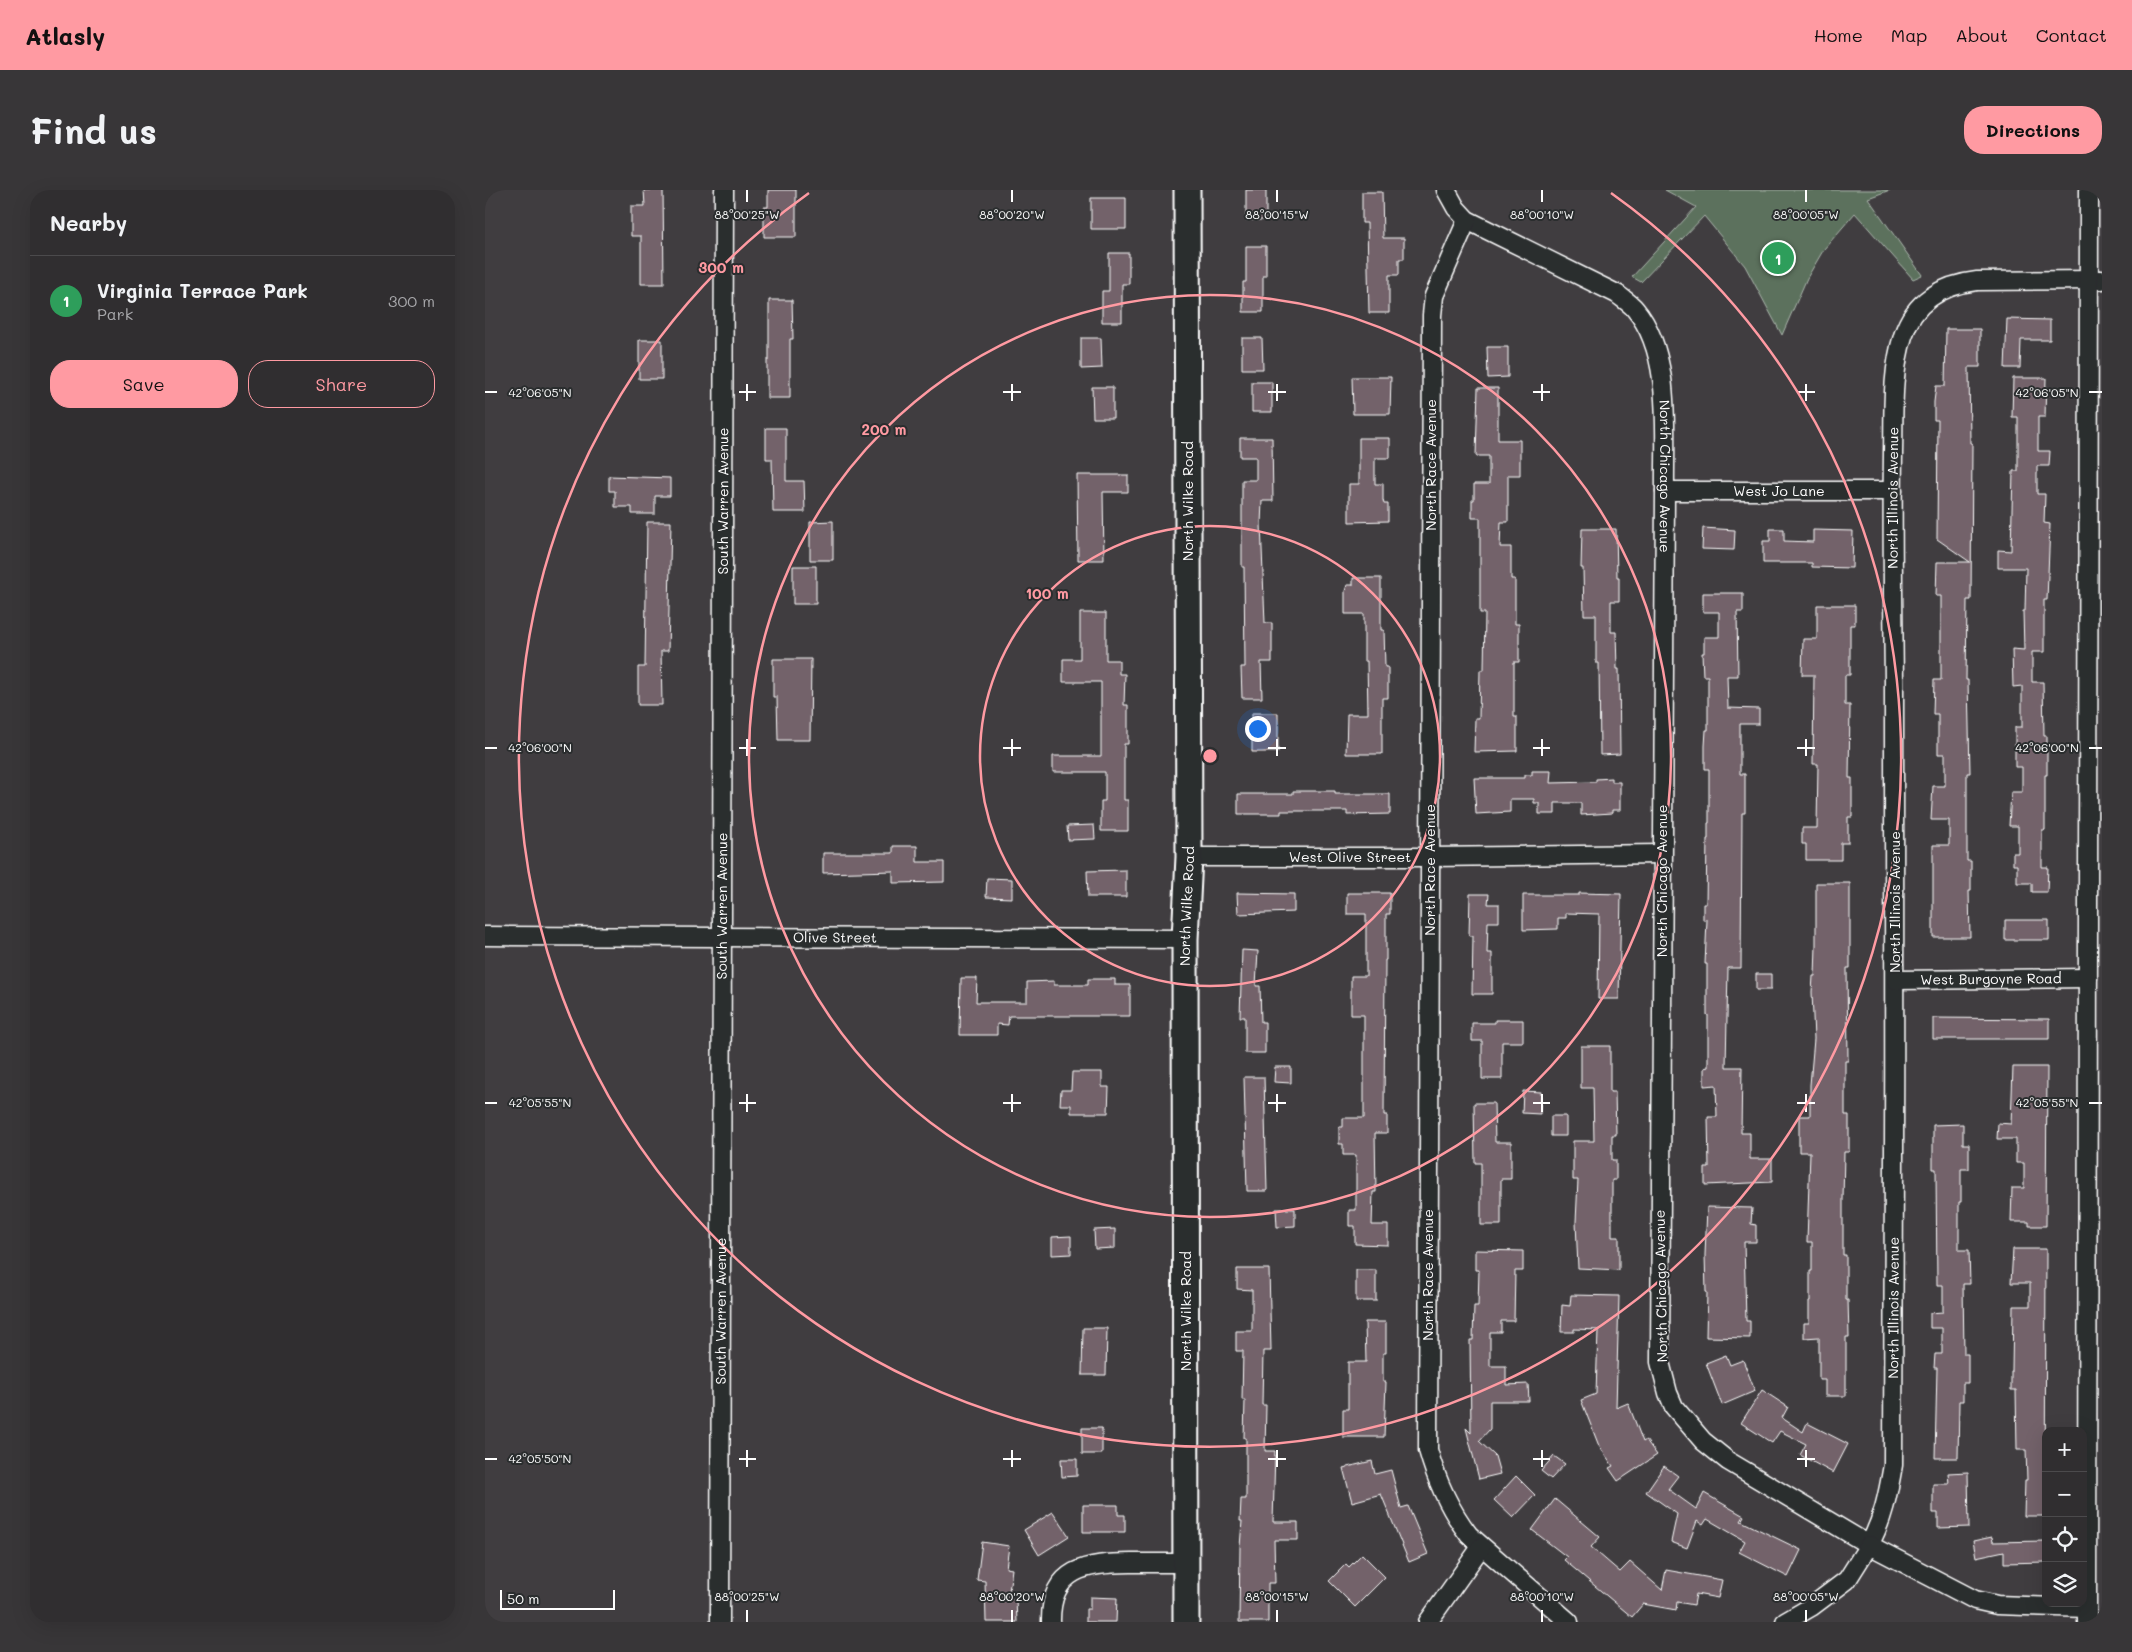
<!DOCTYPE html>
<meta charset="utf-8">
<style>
body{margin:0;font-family:Mali,sans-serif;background:#383638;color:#f1f3f6}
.controls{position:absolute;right:15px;bottom:15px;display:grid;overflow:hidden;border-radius:10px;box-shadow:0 5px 20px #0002}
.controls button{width:45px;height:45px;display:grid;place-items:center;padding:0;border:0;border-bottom:1px solid #4b4a4c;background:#302e30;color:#f1f3f6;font:25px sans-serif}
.scale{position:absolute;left:15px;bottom:12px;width:115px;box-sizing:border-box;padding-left:5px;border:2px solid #fff;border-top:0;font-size:14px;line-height:18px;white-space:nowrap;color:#fff;-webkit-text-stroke:4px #2a2d2e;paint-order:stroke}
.you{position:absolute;left:772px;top:538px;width:18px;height:18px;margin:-12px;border:4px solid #fff;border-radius:50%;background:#1a73e8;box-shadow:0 0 0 8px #1a73e833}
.badge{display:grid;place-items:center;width:32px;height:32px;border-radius:50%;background:#ff9aa2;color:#fff;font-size:16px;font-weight:700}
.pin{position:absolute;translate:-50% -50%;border:2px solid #fff;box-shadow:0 1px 5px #0006}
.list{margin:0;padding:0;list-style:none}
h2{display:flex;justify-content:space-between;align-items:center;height:65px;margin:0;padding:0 20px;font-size:21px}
h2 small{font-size:16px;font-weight:400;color:#a8a8ab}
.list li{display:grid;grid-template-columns:32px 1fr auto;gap:15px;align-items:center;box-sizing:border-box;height:90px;padding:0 20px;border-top:1px solid #4b4a4c}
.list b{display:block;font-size:19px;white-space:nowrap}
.list p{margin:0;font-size:16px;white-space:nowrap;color:#a8a8ab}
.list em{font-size:16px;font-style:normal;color:#a8a8ab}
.actions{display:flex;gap:10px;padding:15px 20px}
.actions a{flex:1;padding:11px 0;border:1px solid #ff9aa2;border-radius:20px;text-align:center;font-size:18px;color:#ff9aa2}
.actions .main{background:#ff9aa2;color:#111}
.icon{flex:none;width:28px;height:28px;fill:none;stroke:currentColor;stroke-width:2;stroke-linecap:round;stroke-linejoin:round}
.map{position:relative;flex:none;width:1617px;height:1432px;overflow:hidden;border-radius:20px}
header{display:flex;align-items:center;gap:30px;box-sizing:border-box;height:70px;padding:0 25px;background:#ff9aa2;color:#111}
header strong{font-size:24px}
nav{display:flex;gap:28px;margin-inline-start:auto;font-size:18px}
.intro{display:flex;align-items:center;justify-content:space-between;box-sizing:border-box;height:120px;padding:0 30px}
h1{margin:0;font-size:35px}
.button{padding:12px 22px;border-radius:20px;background:#ff9aa2;color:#111;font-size:18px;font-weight:700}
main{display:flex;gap:30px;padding:0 30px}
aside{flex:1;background:#302e30;border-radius:20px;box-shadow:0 5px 20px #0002}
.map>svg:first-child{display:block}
</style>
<header>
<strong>Atlasly</strong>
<nav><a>Home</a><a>Map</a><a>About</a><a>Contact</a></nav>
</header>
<div class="intro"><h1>Find us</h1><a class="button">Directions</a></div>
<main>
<aside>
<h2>Nearby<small></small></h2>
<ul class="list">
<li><span class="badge" style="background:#2e9e5b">1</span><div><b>Virginia Terrace Park</b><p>Park</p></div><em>300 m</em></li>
</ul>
<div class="actions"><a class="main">Save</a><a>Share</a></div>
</aside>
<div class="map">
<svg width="1617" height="1432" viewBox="0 0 1617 1432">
<rect width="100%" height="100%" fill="#403d40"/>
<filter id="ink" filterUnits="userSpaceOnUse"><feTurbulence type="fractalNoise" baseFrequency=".02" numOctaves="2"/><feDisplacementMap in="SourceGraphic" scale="10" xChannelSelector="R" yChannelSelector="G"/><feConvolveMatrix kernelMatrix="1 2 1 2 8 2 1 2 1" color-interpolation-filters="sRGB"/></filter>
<g filter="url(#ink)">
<path fill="#5b715d" stroke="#adb8ae" d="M1180,0H1405L1383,8L1437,85L1428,89L1370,23L1339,59L1322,88L1297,145L1260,76L1219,26L1156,92L1147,87L1211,17Z"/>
<path fill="#73626a" stroke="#fff" d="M159,0H178L179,94H156V46H146V16H160Z
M283,0H311V47H279V17H283Z
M761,0H781V30H761Z
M877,2H897L898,48H919V69H914V85H904V123H884L882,33H877Z
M606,8H641V39H606Z
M761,56H781V86H778V122H758V92H761Z
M624,63H644V94H637V132H617V101H624Z
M284,110H307L308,149H305V208H282V170H284Z
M1522,129L1565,130V150H1536L1535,178H1520Z
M1461,139H1495V177H1484L1485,253H1487L1486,410H1482L1481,490H1483L1485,583H1482V671H1486V701H1484L1485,747H1448V655H1464V630H1446L1448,596H1460V564H1453V524H1448L1449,490H1456V406H1451L1452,372H1485L1452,349L1453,230H1449V212L1451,196H1460Z
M596,148H616L617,178L596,179Z
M757,148H777L778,179H757Z
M154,150H177V189H154Z
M1002,157H1023V187L1003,188Z
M867,187H906L905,224H868Z
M1528,188H1561L1560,227H1553V261H1565L1564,276H1552V304H1560L1559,333L1565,334L1562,410H1559V462H1547V492H1558L1559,546H1562V585H1560V640H1557V677H1563L1562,702H1547V693H1532V675H1528V663H1533V636H1524L1526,602H1537V577H1530V537H1537V496L1528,497L1527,459L1539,460L1538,421H1540L1541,378H1513V360L1526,361L1528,281H1533V227H1527Z
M767,192H787V222H767Z
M607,197H628V228H608Z
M993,198H1013V250H1035V285H1023V332H1016L1015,357H1026V389H1030V434H1034V472H1029V527H1032V561L989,562L990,528H994L995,480H999L1000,423H995V328H987V310H989V294H1004V266H991Z
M281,238H301V291H319L320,322H288L287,269H281Z
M755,248H787L788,311H777L776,334L780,433H787V472H776L777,508H757L756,477H760L759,377H757V290H771V267H755Z
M874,248H905V268H890V294H898V310L899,314H903V331L864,332V294H874Z
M592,285H643V302H618L619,370H593Z
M124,286L185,288V306H170V324H147V317H130V301H124Z
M348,331V370H325V332Z
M162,332H186L183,461H176L177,515H153V477H160Z
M1218,338L1250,340L1249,360L1217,359Z
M1097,339H1131L1132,387H1134V411H1126V442H1131L1132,479H1134L1135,564L1115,565L1114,473H1111V425H1099L1098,378H1096Z
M1285,339H1299V351L1328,352V340L1368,341L1367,378L1327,377V373H1278V351H1285Z
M308,376H331V414H308Z
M868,388H896V440H899L900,477H903V508H897V564H861L862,524H883L882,471H879V424H860V401L862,395H868Z
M1218,403H1258V422H1252L1253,486H1242L1243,518L1274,519V534H1255V584H1260V623H1257L1256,778H1243L1241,877H1257L1256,943H1265V969H1287V992L1220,995V978H1224L1223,927H1232L1231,895L1219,896V878L1223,877V825H1222V774H1220L1222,730H1218V714H1221L1222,649H1223V633H1224V579H1220V556L1221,540H1223V486H1218L1217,463H1219V447H1234V422H1218Z
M1332,415H1370V435H1365V485H1360V515H1365L1364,588H1367V627H1363V653H1356V670H1321V654H1317V638H1332L1333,574H1328L1329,485H1317L1318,449H1332Z
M595,423H621V470H634V484H640L639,515H643V554H639V610H643V641H616V611H620V582H568V566H616V492H578V469H595Z
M288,469H326L325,550H293L292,507H288Z
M767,523H793V562H767Z
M1047,581H1066L1065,593L1111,592V589L1127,588V592H1135V620H1127V623L1096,625V613H1070V624H1054V613H1049V609H1025V622L991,624L989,588H1040V585H1047Z
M808,601H850V604H905V624L862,625V621H796V624H753V604H808Z
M609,635L610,649L583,650L582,636Z
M408,656H432V672H459V692L408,693V681L338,683V663H408Z
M641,680V707H603L602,681Z
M502,688L527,689V708L501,707Z
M1331,693H1365V778H1362L1363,871H1360V925H1364V962H1359L1358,1010V1065H1361V1110H1363L1364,1147H1361V1206H1340V1190H1334V1147L1319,1148V1133H1324V1111H1325V1081H1327V1052H1322L1325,962H1314V926H1325V895L1329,849L1327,802L1328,786H1330L1331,756Z
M752,703L809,704V722L753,724Z
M862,703H905V724H901V770H900L899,925H902V943H890L891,1002H888L887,1035H903V1055L870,1054V1036H864V1020H871V965H858V954H854V937H858V928H879V825H866V786H881V724H862Z
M1094,703L1136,704L1134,809H1113L1114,724L1081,723V728H1073V739L1038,740V705H1094Z
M985,704H1004L1003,714H1014V732H1003L1002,763H1007V804H987L988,746H984Z
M1520,730H1564V750H1520Z
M757,760L773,761L771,796H775L776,832H780V863H760V827H755Z
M1271,784H1286V800H1271Z
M476,788H492L491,812H542V792L569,791V795H603V789H630V795H645V826H524L523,835L512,834V845H475Z
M1448,828L1564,829V849H1448Z
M1010,830H1038V852H1017V889H997V851H987V833H1010Z
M1096,856H1125V902H1130L1131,945H1127V970H1131V990H1127V1047H1134V1080L1093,1078L1091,1032L1093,990H1088V951H1109L1108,898H1096Z
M790,877H806V893L789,892Z
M1528,877H1562L1561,1036H1544V1032H1526L1527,998H1539V973H1531V949H1512L1513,933L1526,934Z
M587,882H617V897H624L623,923H586V915H575L576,900H586Z
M759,887H779L782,1001H762Z
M1038,901L1056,902L1055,924L1037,923Z
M989,913H1009L1010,952H1026V989H1016V1035H996V973H990Z
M1066,926H1081V946H1066Z
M1478,934V954H1484V979H1476V1012H1474V1060H1484L1485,1094H1478L1479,1164H1483V1193H1478V1211H1474L1473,1268H1450L1452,1178H1449L1450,1164H1457V1138H1445V1123L1458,1122V1095H1452L1451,979H1448V935Z
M1222,1017L1267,1018L1266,1034L1271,1035V1052H1259L1261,1131H1265V1148L1221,1147L1222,1102H1221L1220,1065Z
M791,1019H810V1036L792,1037Z
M630,1039V1058L610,1059L609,1040Z
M586,1046V1064L567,1065V1047Z
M1528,1059H1561L1560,1326H1539L1540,1290H1542L1541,1260H1532L1531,1200H1526V1182H1527L1528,1116H1545V1093H1526Z
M990,1060L1038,1061V1081H1030L1029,1131H1016V1142H1005V1176H1021V1195L1043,1194L1044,1211H1005V1239L994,1251L1010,1266L1015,1284L994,1289L981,1238L986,1243L985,1150H988L989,1116H993L994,1080H990Z
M752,1079H784L786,1161H778L777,1215H781L780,1261H790L788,1332H813V1350H789L790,1393H783V1432H754L755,1357L757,1331H755L756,1309H761V1248H759L760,1210H757L758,1161H751V1141H767V1100L752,1099Z
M871,1080H891V1111H871Z
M1086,1105L1134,1106L1131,1218L1143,1213L1158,1252L1161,1250L1172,1265L1133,1291L1124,1278L1128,1276L1114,1256L1096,1210L1111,1204L1113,1140L1089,1139V1142H1076L1077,1115L1085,1116Z
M880,1132H901V1163H898V1192H901L899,1247H858V1219H863V1172H881Z
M598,1138H622L621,1185H597Z
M1241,1165L1245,1175L1258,1170L1270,1201L1237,1215L1221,1173Z
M1277,1200L1303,1217L1297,1228L1318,1242L1322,1233L1363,1254L1348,1283L1315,1265L1321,1254L1295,1241L1287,1253L1256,1233Z
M597,1238H617V1264H597Z
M1069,1266L1080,1274L1066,1289L1056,1281Z
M576,1269H592V1286L577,1287Z
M887,1271L890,1284L906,1280L916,1318L923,1316L943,1364L924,1372L896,1304L867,1312L858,1278Z
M1179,1276L1193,1286L1183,1299L1211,1319L1219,1303L1259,1326L1256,1331L1316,1360L1303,1387L1254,1362L1260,1351L1222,1329L1218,1335L1212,1331L1202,1358L1186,1352L1192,1324L1161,1302Z
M1483,1282L1484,1337L1453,1338V1323H1448V1294H1464L1463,1283Z
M1031,1286L1050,1305L1028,1328L1009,1310Z
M1070,1309L1115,1347L1106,1357L1135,1382L1145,1372L1177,1400L1181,1380L1237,1390L1233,1408L1211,1404L1209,1415L1192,1412L1191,1420L1158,1414L1147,1427L1079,1370L1082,1367L1047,1340Z
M598,1315H633V1325H640V1342H598Z
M568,1322L584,1346L554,1365L539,1340Z
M1507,1347L1508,1352L1561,1351V1372L1519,1373V1361L1491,1367L1488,1351Z
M497,1352L524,1356L521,1378L527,1379L523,1409H531L532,1432H501L500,1391L492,1390Z
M877,1364L900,1387L870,1417L844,1391L861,1374L864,1377Z
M605,1407L632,1408L631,1432H601V1419H605Z"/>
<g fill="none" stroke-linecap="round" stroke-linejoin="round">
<defs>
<g id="street">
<path id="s1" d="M961,0L971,18L982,30L1132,104C1138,109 1145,113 1150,119C1188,164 1179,245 1180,301L1175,1172L1183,1203L1189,1217L1218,1251L1243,1271L1384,1355C1398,1330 1403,1304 1408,1275C1409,1014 1410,752 1409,491C1408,415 1407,339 1408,263C1409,224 1406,184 1418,146C1429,111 1457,95 1492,91L1617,90"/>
<path d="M982,30L949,106L947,125L943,1260C952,1292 964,1319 984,1345L1084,1432"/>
<path id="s2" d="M1180,301H1408"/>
<path id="s3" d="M704,667H945L1177,664"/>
<path id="s4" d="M0,746L700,749"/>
<path id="s5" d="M1411,790L1603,788"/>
<path id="s6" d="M235,1432L239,0"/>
<path d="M566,1432C565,1378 602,1373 646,1373C664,1373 682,1373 701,1373"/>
<path d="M943,1432L996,1357"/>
<path d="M1300,1432L1326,1417L1362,1390L1384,1355L1490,1410L1512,1415L1602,1418"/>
<path d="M1602,1432L1604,0"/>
</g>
<g id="secondary">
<path id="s7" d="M701,1432L700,749L704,667L702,0"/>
</g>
</defs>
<use href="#street" stroke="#fff" stroke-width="21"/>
<use href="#secondary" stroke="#fff" stroke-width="29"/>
<use href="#street" stroke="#2a2d2e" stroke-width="18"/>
<use href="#secondary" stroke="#2a2d2e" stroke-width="25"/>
</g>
</g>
<path fill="none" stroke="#fff" stroke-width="2" d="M262,0V12M527,0V12M792,0V12M1057,0V12M1321,0V12M262,194V211M527,194V211M792,194V211M1057,194V211M1321,194V211M0,202H12M254,202H271M518,202H536M783,202H801M1048,202H1065M1312,202H1330M1604,202H1617M262,549V566M527,549V566M792,549V566M1057,549V566M1321,549V566M0,558H12M254,558H271M518,558H536M783,558H801M1048,558H1065M1312,558H1330M1604,558H1617M262,904V922M527,904V922M792,904V922M1057,904V922M1321,904V922M0,913H12M254,913H271M518,913H536M783,913H801M1048,913H1065M1312,913H1330M1604,913H1617M262,1260V1277M527,1260V1277M792,1260V1277M1057,1260V1277M1321,1260V1277M0,1269H12M254,1269H271M518,1269H536M783,1269H801M1048,1269H1065M1312,1269H1330M262,1420V1432M527,1420V1432M792,1420V1432M1057,1420V1432M1321,1420V1432"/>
<g fill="none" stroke="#ff9aa2" stroke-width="2.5">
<circle cx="725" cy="566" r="230"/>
<circle cx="725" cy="566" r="461"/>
<path d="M1126 3A691 691 0 1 1 324 3"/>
</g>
<g text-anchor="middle" stroke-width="4" stroke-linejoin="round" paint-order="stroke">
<g font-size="14" fill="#fff" stroke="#2a2d2e">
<text transform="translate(946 275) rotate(-90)" y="5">North Race Avenue</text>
<text dy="5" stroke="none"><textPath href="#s1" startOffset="401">North Chicago Avenue</textPath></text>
<text dy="5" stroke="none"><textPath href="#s2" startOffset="114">West Jo Lane</textPath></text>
<text dy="5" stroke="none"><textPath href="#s1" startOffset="2626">North Illinois Avenue</textPath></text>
<text dy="5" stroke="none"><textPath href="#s6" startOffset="1121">South Warren Avenue</textPath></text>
<text transform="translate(703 311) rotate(-90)" y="5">North Wilke Road</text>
<text dy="5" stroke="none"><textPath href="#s3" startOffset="161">West Olive Street</textPath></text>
<text transform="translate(945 680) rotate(-90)" y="5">North Race Avenue</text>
<text transform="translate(1177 691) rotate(-90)" y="5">North Chicago Avenue</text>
<text transform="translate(1410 712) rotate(-90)" y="5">North Illinois Avenue</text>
<text dy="5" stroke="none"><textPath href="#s6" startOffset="716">South Warren Avenue</textPath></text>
<text dy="5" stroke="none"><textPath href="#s7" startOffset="716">North Wilke Road</textPath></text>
<text dy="5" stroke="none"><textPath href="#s4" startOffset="350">Olive Street</textPath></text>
<text dy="5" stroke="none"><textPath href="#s5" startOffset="95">West Burgoyne Road</textPath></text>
<text transform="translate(943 1085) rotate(-90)" y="5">North Race Avenue</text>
<text transform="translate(1176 1096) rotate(-91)" y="5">North Chicago Avenue</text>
<text dy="5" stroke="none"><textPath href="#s1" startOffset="1816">North Illinois Avenue</textPath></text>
<text dy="5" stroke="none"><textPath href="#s6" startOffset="311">South Warren Avenue</textPath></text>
<text transform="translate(701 1121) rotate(-90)" y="5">North Wilke Road</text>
</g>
</g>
<g font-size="12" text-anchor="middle" fill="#fff" stroke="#2a2d2e" stroke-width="4" stroke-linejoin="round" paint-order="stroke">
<text x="262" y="29">88°00'25"W</text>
<text x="527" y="29">88°00'20"W</text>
<text x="792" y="29">88°00'15"W</text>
<text x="1057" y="29">88°00'10"W</text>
<text x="1321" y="29">88°00'05"W</text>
<text x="55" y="207">42°06'05"N</text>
<text x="1562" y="207">42°06'05"N</text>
<text x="55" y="562">42°06'00"N</text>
<text x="1562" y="562">42°06'00"N</text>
<text x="55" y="917">42°05'55"N</text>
<text x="1562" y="917">42°05'55"N</text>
<text x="55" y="1273">42°05'50"N</text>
<text x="262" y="1411">88°00'25"W</text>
<text x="527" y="1411">88°00'20"W</text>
<text x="792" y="1411">88°00'15"W</text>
<text x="1057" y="1411">88°00'10"W</text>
<text x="1321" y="1411">88°00'05"W</text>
</g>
<circle cx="725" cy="566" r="8" fill="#ff9aa2" stroke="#2a2d2e" stroke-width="2.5"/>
<g font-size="15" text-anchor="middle" font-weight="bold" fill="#ff9aa2" stroke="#2a2d2e" stroke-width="4" stroke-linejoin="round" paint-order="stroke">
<text x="236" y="83">300 m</text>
<text x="399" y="245">200 m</text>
<text x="562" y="409">100 m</text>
</g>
</svg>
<div class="controls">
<button>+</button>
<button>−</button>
<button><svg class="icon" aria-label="locate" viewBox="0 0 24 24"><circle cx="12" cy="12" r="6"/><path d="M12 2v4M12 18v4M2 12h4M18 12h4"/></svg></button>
<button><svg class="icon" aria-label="layers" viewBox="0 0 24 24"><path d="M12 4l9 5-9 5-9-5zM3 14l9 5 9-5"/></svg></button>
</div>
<div class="scale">50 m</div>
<div class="you"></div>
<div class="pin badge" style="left:1293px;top:68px;background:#2e9e5b">1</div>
</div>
</main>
